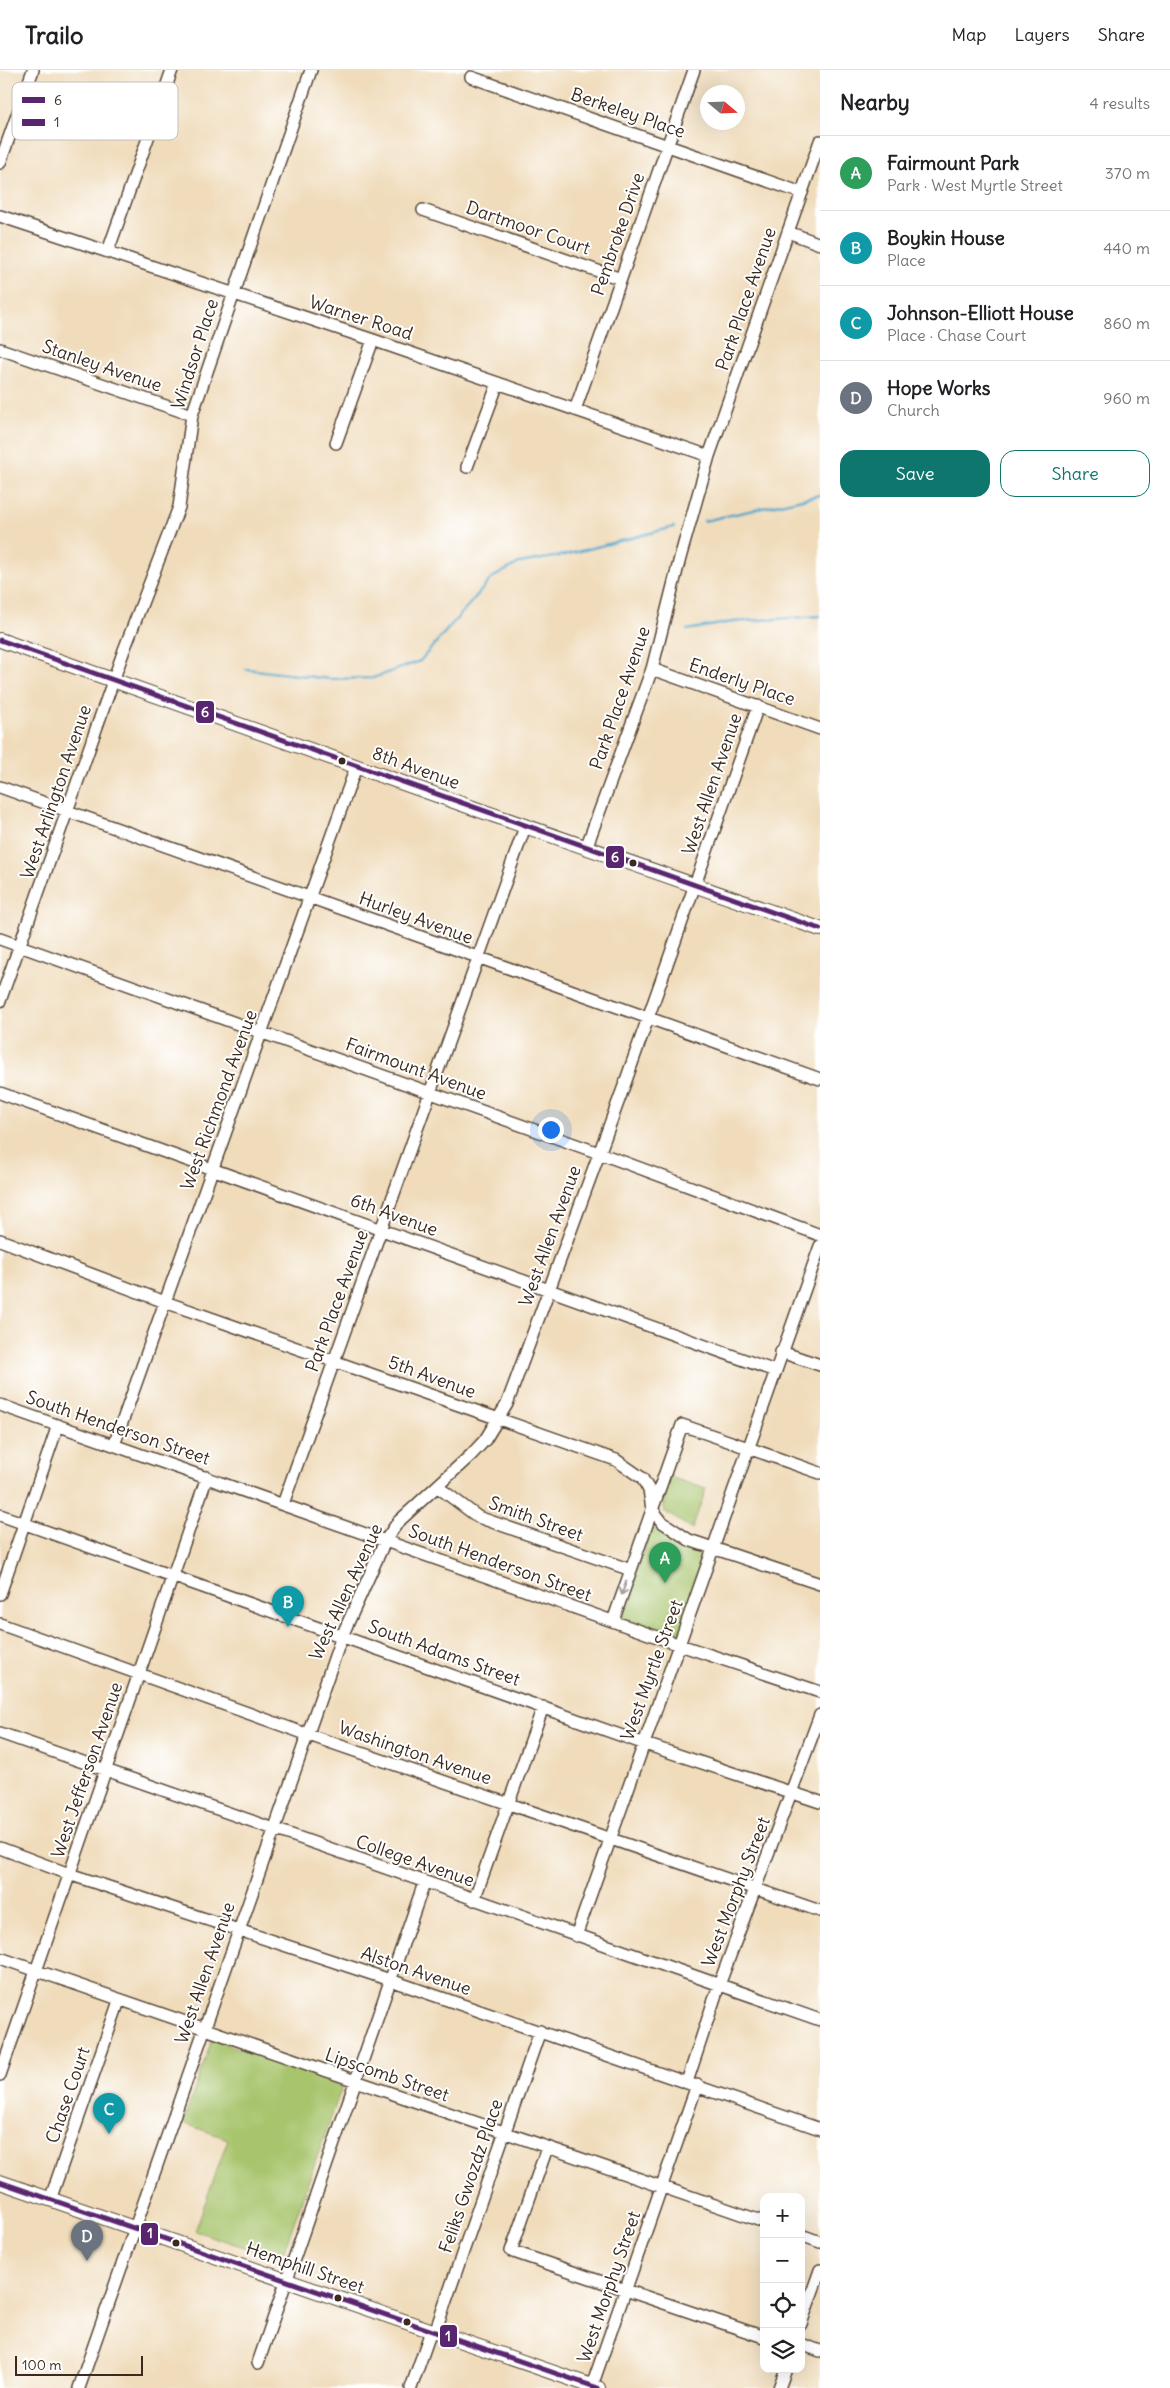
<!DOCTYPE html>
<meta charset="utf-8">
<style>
body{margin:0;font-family:Delius,sans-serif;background:#f2f2f2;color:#202124}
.controls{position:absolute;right:15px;bottom:15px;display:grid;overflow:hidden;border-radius:10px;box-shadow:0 5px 20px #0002}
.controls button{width:45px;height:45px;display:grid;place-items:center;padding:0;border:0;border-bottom:1px solid #e0e0e0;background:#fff;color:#202124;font:25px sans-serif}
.compass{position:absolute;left:700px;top:15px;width:45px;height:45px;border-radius:50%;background:#fff;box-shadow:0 5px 20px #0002;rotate:109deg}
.scale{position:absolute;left:15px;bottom:12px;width:128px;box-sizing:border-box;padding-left:5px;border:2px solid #3b2a1e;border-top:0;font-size:14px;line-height:18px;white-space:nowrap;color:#3b2a1e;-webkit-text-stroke:4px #fff;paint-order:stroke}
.you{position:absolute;left:550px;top:1059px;width:18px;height:18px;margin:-12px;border:4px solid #fff;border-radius:50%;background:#1a73e8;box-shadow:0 0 0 8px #1a73e833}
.badge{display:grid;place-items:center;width:32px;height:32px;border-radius:50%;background:#0f766e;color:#fff;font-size:16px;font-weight:700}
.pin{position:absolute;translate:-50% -41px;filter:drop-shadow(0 1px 2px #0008)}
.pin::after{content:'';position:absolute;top:26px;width:18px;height:15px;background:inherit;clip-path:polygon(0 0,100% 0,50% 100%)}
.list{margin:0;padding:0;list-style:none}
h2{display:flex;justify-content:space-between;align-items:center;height:65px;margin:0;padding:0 20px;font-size:21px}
h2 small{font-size:16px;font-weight:400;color:#757577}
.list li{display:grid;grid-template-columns:32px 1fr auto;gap:15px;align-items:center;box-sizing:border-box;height:75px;padding:0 20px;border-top:1px solid #e0e0e0}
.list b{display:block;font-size:19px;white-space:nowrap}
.list p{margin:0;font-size:16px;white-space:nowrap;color:#757577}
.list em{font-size:16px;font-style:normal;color:#757577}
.actions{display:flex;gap:10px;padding:15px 20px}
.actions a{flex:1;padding:11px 0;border:1px solid #0f766e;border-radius:15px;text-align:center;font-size:18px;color:#0f766e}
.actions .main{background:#0f766e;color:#fff}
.icon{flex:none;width:28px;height:28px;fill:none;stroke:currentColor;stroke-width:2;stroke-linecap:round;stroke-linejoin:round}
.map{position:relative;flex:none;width:820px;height:2318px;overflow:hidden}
header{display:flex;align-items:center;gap:30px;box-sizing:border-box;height:70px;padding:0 25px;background:#fff;border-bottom:1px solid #e0e0e0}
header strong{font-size:24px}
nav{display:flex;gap:28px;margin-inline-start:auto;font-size:18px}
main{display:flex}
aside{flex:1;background:#fff}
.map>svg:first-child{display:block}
</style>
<header>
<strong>Trailo</strong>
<nav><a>Map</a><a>Layers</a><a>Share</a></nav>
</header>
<main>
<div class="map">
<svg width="820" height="2318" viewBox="0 0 820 2318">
<rect width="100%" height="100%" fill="#fff"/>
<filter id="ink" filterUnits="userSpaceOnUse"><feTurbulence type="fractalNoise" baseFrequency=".02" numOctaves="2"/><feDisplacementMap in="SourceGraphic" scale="10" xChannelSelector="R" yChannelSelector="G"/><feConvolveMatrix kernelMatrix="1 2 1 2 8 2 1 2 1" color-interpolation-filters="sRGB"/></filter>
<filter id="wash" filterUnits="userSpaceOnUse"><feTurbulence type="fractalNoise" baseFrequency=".0096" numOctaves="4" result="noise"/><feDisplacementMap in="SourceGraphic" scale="20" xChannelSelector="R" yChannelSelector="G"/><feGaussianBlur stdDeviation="1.12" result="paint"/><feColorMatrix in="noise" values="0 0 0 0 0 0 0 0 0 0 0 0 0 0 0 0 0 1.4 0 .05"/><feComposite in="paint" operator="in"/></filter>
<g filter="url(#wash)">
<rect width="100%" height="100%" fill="#f0dcbb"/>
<path fill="#a8c56d" stroke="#727846" d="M670,1407L706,1419L692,1459L664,1441V1427Z
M651,1458L710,1478L679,1567L621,1547Z
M212,1969L343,2014L281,2189L195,2161L228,2069L183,2053Z"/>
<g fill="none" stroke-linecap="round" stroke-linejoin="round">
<path stroke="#4da4ca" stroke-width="2.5" d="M704,451L820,425
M687,560L732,552L820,546
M246,599L330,609L373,608L420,591L492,508L519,493L565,485L674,457"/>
</g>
</g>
<g filter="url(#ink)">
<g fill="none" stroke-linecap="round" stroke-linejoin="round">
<defs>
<path id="minor" d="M471,7L802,123
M0,93L33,0
M423,140L621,209
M0,146L373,270L709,386
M788,162L820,174
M108,181L172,0
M0,279L192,345
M575,340L694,0
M336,373L373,270
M467,397L498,313
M652,599L820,659
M0,717L820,1009
M586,778L652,599L680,488L709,386L820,71
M0,869L599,1083L820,1165
M0,931L124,580L179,437L192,345L311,0
M0,1023L775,1301
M0,1170L165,1232L616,1390L642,1408L649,1420L652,1439L662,1452L689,1470L820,1514
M781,1282L820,1295
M0,1335L680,1575L820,1622
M114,1375L356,697
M438,1417L478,1447L631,1500
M283,1434L525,757
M0,1445L645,1674L820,1732
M0,1524L58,1355
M613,1551L682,1355L820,1403
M0,1554L306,1664L820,1841
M0,1663L820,1950
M0,1778L69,1804L390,1910L820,2059
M474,1830L543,1637
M576,1866L820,1176
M0,1888L764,2152
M0,2005L207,1407
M687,2012L719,1915L820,1645
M547,2078L511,2181L764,2267
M50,2130L119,1931
M801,2165L820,2172
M801,2254L820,2200
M435,2262L540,1961
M801,2274L820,2281
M258,2293L424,1813
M592,2316L697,2015
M79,2318L342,1566L385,1471L398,1452L471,1385L485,1370L507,1334L624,1016L758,636
M411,2318L431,2261
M779,2318L786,2299"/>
<path id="major" d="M0,570L476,739L820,859
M0,2112L598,2318"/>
</defs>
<use href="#minor" stroke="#564536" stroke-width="14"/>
<use href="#major" stroke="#564536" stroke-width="16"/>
<use href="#minor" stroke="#fff" stroke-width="11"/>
<use href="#major" stroke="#fff" stroke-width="14"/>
<defs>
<path id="bus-1" d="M0,570L820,859"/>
<path id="bus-2" d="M0,2112L598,2318"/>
</defs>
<use href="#bus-1" stroke="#fff" stroke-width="9"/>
<use href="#bus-2" stroke="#fff" stroke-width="9"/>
<use href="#bus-1" stroke="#5a256f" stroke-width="5"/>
<use href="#bus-2" stroke="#5a256f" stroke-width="5"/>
</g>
<defs><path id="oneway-shaft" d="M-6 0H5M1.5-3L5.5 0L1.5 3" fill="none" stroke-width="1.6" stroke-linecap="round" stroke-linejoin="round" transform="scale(1.25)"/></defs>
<use stroke="#a79f9a" href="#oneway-shaft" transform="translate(624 1518) rotate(109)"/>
</g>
<g fill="#3b2a1e" stroke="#fff" stroke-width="2">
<circle cx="342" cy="691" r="4.5"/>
<circle cx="633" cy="793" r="4.5"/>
<circle cx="176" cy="2173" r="4.5"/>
<circle cx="338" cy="2228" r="4.5"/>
<circle cx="407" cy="2252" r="4.5"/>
</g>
<g text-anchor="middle" stroke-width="4" stroke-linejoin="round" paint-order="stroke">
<g font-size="18" fill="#3b2a1e" stroke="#fff">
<text transform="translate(628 43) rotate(19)" y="6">Berkeley Place</text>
<text transform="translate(528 158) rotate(19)" y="6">Dartmoor Court</text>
<text transform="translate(618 164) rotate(-71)" y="6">Pembroke Drive</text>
<text transform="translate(746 229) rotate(-71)" y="6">Park Place Avenue</text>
<text transform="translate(361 248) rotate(18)" y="6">Warner Road</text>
<text transform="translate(195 284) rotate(-72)" y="6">Windsor Place</text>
<text transform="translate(102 296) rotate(19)" y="6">Stanley Avenue</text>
<text transform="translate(742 612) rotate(19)" y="6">Enderly Place</text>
<text transform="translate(620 628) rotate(-71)" y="6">Park Place Avenue</text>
<text transform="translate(416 698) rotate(20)" y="6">8th Avenue</text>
<text transform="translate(712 714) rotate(-71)" y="6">West Allen Avenue</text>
<text transform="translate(56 722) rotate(-71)" y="6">West Arlington Avenue</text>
<text transform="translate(416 848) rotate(20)" y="6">Hurley Avenue</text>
<text transform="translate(416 999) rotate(20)" y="6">Fairmount Avenue</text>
<text transform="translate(219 1030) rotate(-70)" y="6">West Richmond Avenue</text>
<text transform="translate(394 1145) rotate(20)" y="6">6th Avenue</text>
<text transform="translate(550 1166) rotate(-70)" y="6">West Allen Avenue</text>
<text transform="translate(337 1231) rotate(-70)" y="6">Park Place Avenue</text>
<text transform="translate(432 1307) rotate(20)" y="6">5th Avenue</text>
<text transform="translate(118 1358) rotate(19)" y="6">South Henderson Street</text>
<text transform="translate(536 1449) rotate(20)" y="6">Smith Street</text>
<text transform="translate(500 1493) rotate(20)" y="6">South Henderson Street</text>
<text transform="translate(346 1522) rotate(-65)" y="6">West Allen Avenue</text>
<text transform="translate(444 1583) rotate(20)" y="6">South Adams Street</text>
<text transform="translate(652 1600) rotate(-70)" y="6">West Myrtle Street</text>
<text transform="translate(415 1683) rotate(19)" y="6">Washington Avenue</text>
<text transform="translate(87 1700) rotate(-71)" y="6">West Jefferson Avenue</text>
<text transform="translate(415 1791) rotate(19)" y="6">College Avenue</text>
<text transform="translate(736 1822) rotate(-69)" y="6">West Morphy Street</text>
<text transform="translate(416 1901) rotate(19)" y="6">Alston Avenue</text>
<text transform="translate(205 1903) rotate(-71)" y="6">West Allen Avenue</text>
<text transform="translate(387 2005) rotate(19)" y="6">Lipscomb Street</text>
<text transform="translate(68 2025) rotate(-71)" y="6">Chase Court</text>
<text transform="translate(471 2106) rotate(-71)" y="6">Feliks Gwozdz Place</text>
<text transform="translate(305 2198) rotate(19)" y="6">Hemphill Street</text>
<text transform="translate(609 2217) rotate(-71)" y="6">West Morphy Street</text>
</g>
</g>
<rect x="12" y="12" width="166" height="58" rx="8" fill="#fff" stroke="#c4bfbc" stroke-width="1"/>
<rect x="22" y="27" width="23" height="6" fill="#5a256f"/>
<rect x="22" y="49" width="23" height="7" fill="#5a256f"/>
<g font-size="14" fill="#3b2a1e">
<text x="54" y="35">6</text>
<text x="54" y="57">1</text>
</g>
<g stroke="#fff" stroke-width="2">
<rect x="195" y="630" width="20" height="24" rx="5" fill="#5a256f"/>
<rect x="605" y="775" width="20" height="24" rx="5" fill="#5a256f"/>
<rect x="140" y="2152" width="19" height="24" rx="5" fill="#5a256f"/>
<rect x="439" y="2254" width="19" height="24" rx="5" fill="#5a256f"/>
</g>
<g font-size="14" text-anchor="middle" font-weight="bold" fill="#fff">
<text x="205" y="647">6</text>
<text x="615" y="792">6</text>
<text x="150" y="2168">1</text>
<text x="448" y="2271">1</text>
</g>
</svg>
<div class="controls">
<button>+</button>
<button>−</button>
<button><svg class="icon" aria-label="locate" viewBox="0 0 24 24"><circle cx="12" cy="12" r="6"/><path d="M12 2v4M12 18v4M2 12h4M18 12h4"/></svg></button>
<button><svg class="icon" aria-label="layers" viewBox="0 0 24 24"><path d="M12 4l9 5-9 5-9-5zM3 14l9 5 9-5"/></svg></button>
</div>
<svg class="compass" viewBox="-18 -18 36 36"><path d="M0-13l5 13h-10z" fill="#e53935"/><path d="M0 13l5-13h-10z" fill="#757577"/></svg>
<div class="scale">100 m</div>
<div class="you"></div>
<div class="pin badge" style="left:665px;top:1513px;background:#2e9e5b">A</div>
<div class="pin badge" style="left:288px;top:1557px;background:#0f9aa8">B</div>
<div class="pin badge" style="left:109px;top:2064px;background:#0f9aa8">C</div>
<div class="pin badge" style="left:87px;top:2191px;background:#6b7280">D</div>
</div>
<aside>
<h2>Nearby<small>4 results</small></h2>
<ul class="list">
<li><span class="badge" style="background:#2e9e5b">A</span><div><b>Fairmount Park</b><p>Park · West Myrtle Street</p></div><em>370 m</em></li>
<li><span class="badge" style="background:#0f9aa8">B</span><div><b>Boykin House</b><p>Place</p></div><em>440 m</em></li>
<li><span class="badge" style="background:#0f9aa8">C</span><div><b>Johnson-Elliott House</b><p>Place · Chase Court</p></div><em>860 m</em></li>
<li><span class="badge" style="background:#6b7280">D</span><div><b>Hope Works</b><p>Church</p></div><em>960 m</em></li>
</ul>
<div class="actions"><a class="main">Save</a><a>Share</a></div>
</aside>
</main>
